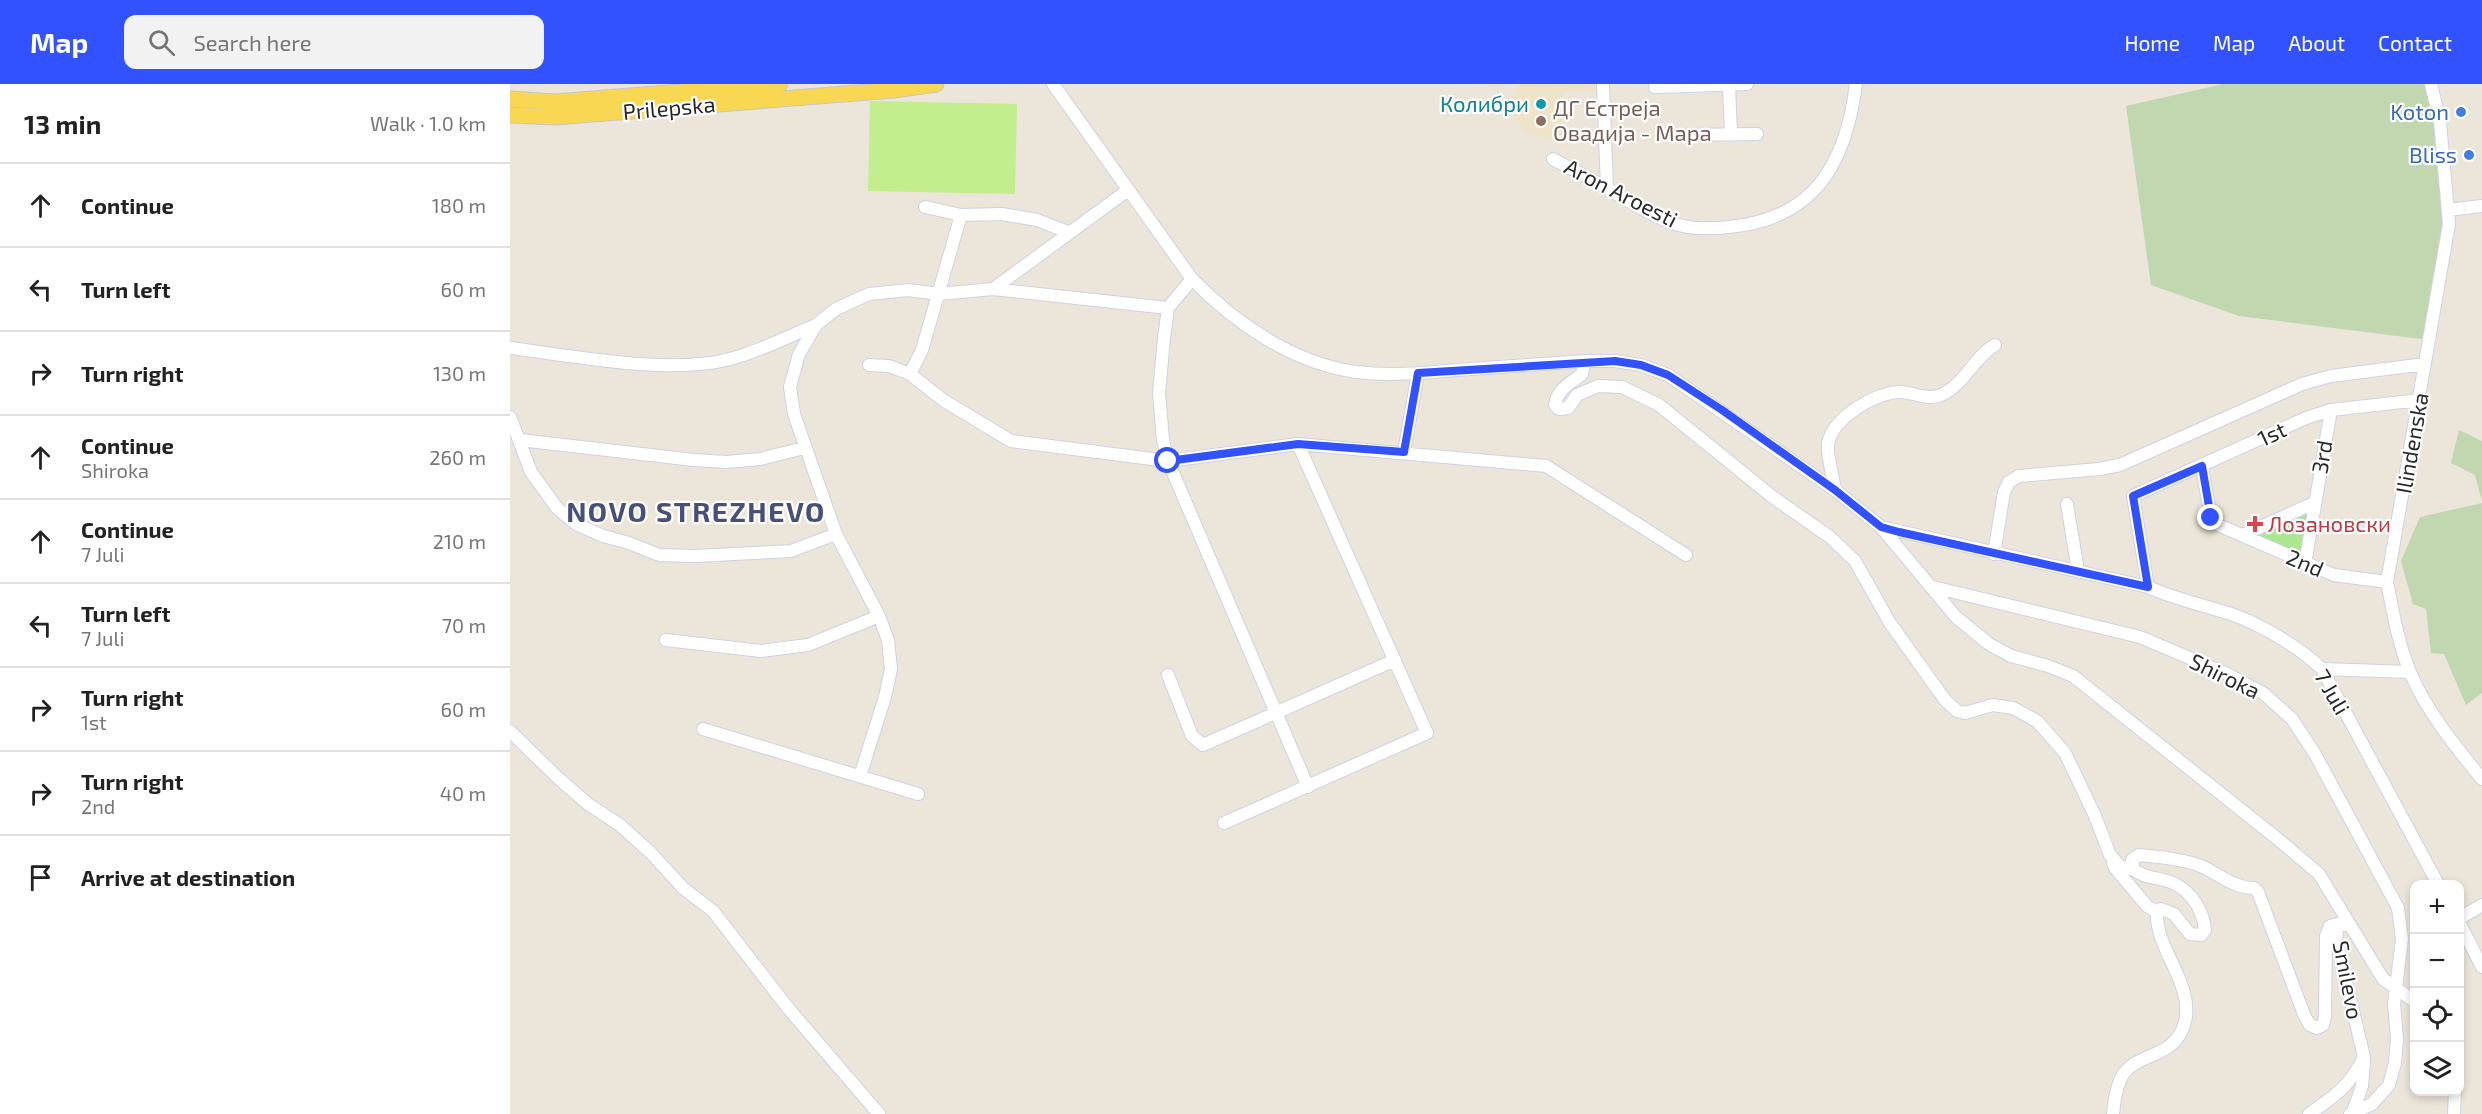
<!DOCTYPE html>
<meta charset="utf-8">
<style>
body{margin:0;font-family:"Exo 2",sans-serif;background:#f2f2f2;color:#222}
.controls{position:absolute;right:18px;bottom:18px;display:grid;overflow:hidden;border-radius:12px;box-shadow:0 3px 9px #0003}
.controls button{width:54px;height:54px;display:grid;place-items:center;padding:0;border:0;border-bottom:2px solid #e0e0e0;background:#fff;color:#222;font:30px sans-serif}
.stop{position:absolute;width:18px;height:18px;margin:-14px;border:4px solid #3352ff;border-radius:50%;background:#fff}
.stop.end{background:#3352ff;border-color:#fff;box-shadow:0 2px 6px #0008}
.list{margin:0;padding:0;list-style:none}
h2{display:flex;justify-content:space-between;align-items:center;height:78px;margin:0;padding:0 24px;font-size:26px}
h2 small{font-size:20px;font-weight:400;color:#767676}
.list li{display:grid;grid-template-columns:39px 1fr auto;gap:18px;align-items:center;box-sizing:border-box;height:84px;padding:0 24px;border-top:2px solid #e0e0e0}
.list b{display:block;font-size:22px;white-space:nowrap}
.list p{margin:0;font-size:20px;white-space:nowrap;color:#767676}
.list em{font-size:20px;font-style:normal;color:#767676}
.icon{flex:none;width:33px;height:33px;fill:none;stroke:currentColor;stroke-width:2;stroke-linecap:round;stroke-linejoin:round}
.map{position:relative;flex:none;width:1972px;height:1030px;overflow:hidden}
header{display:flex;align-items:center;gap:36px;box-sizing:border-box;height:84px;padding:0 30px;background:#3352ff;color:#fff}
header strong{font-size:28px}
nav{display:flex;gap:33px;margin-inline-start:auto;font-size:21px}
.search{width:420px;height:54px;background:#f2f2f2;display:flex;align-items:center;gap:15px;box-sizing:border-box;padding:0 21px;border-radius:12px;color:#767676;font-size:22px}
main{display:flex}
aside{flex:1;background:#fff}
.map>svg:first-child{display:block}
</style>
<header>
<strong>Map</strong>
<div class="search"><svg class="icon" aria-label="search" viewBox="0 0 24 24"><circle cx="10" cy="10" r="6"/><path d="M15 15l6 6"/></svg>Search here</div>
<nav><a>Home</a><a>Map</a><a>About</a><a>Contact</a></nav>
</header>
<main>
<aside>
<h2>13 min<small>Walk · 1.0 km</small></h2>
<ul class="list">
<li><svg class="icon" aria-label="ahead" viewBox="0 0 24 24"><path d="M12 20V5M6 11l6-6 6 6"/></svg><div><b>Continue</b></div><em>180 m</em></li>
<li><svg class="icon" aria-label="left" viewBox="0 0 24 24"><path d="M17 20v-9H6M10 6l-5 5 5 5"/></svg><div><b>Turn left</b></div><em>60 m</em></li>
<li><svg class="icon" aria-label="right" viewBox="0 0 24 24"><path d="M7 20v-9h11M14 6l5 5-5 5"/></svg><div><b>Turn right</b></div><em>130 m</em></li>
<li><svg class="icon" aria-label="ahead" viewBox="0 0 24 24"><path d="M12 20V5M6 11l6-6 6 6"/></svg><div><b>Continue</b><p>Shiroka</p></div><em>260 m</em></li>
<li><svg class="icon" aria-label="ahead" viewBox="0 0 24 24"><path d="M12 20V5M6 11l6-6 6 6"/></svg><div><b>Continue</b><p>7 Juli</p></div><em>210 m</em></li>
<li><svg class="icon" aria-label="left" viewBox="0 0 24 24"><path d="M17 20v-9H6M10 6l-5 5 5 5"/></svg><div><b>Turn left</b><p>7 Juli</p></div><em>70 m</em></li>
<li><svg class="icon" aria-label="right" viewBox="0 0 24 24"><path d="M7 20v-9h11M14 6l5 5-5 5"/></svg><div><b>Turn right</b><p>1st</p></div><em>60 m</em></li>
<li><svg class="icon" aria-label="right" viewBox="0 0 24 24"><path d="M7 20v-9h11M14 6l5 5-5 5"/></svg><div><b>Turn right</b><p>2nd</p></div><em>40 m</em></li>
<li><svg class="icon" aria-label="arrive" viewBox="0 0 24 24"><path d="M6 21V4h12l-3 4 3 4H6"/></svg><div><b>Arrive at destination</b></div></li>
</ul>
</aside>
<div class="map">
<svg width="1972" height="1030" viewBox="0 0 1972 1030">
<rect width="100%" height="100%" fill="#ece5d9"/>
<path fill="#efe4c8" d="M1007,0H1088V6L1053,8L1054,64L1042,56L1015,48L1002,27Z"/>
<path fill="#ace693" d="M1804,419L1795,480L1733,451Z"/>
<path fill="#c1d7b0" d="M1713,0H1921L1939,140L1919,256L1729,232L1641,201L1616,22Z
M1949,346L1972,357V417L1965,391L1941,379Z
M1972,419V609L1956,621L1934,570L1921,569L1916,525L1903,520L1891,477L1910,433Z"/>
<path fill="#c2ee8d" d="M360,17L507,20L505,110L358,107Z"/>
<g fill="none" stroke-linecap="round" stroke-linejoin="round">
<defs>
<path id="minor" d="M543,0L682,195C726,240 783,279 846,288C880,292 914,289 947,286C990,283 1032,280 1075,277H1105L1131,281L1158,291L1325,406L1371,443L1446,533L1479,560L1501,572L1538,582L1563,592L1769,756L1809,790L1873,895L1904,917
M1093,0L1097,104
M1921,0L1930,38L1939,140L1877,498C1883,528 1888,559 1900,588C1917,628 1945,662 1972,695
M1219,1L1221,50
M1145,3L1237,0
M1177,51L1247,50
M1043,75C1063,86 1083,96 1103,108C1122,119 1140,131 1160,138C1178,146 1200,145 1219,143C1305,135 1336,79 1346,0
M1938,126L1972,122
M451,131L492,130L527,136L558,148
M682,195L658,224L654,254L649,309L653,356L658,377L798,703
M483,205L618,106
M0,264C64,272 159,291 220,275C248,268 279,252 306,241
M1075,277L1072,290C1061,299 1047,305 1045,321L1049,325L1058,324L1067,311L1088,302L1112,303L1149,321L1264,414L1320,453L1345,477L1380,539L1435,616L1447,627L1455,629L1483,621L1503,624L1527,637L1555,669L1585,732L1600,771L1611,783L1623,785
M359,281L379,282L400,290L433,316L501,357L658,377L788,360L1036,382L1176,471
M400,290L412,266L451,131L415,123
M0,333L21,388L47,424L66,440L93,452L119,459L149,471L185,472L281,467L326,450
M10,356L184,376L217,378L250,375L294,364
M894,368L908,289
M1692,383L1701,434L1706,440L1824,491L1877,498
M1325,406C1324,394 1316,370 1318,360C1322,334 1366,308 1390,308C1403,308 1418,317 1431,311C1454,301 1464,273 1485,261
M1557,420L1568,487
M1371,443L1638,503C1665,515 1693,521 1721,530C1751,540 1790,564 1812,585L1928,800
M1733,451L1804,419
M1484,470L1494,408L1499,398L1509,392L1589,385L1610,381L1792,300L1821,292L1915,280
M1795,480L1821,326
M1423,503L1630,553L1715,589L1753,609L1782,635L1805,670L1888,824L1892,855L1884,920L1887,954L1885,979L1879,1001L1862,1020L1840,1030
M1638,503L1623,412L1796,334L1821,326L1910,316
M156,556L251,567L298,561L369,532
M1812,585L1900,588
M658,591L682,652L693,661L885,576
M193,645L408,710
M0,647L47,693L78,720L110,741L141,769L173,804L203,827L278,924L369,1030
M350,692L375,613L381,585L378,556L369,532L326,450L284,330L280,303L289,270L306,241L326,225L359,210L398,206L429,210L483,205L658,224
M714,739L917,649L788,360
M1603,778L1605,784L1637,822L1647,828
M1950,834L1972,821
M1950,840L1972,883
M1843,1028L1852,1002L1854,977
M1603,1030C1604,1018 1606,1005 1611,994C1624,967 1665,977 1675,938C1684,898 1645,866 1647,828L1651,825L1664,830L1680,850L1691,851L1695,846C1693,823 1677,801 1654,796C1642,793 1633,793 1623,785L1622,776L1629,771C1649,773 1672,775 1691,782C1709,790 1724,804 1744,804L1748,808L1795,933L1800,941L1807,944L1813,941L1815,932L1816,852L1820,842L1828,840
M1799,1030C1825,1012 1840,1002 1854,973L1826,856L1828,840L1835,841
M1944,1030L1945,1008"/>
<path id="major" d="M0,15L45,18L270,0
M0,31L45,33L384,6L426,0"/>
</defs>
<use href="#minor" stroke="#cfd2e3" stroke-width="14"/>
<use href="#major" stroke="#c7c7c7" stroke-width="17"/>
<use href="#minor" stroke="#fff" stroke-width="12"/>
<use href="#major" stroke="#f8d753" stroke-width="15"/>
</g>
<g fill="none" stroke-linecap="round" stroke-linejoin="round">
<path stroke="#3352ff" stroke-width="8" d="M658,377L788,360L894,368L908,289L1105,277L1131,281L1158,291L1212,326L1325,406L1371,443L1389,448L1638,503L1623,412L1692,382L1701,434"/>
</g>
<circle fill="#0f9aa8" stroke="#fff" stroke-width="2" cx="1031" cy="20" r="6"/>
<g fill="#3f7fe0" stroke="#fff" stroke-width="2">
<circle cx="1951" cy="28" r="6"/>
<circle cx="1959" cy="71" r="6"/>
</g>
<circle fill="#8d6e63" stroke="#fff" stroke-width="2" cx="1031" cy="37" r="6"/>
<path fill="#e0444e" stroke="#fff" stroke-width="2" d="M1742 431h6v6h6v6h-6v6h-6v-6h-6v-6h6z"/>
<g text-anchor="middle" stroke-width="4.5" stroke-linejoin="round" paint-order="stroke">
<g font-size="22" fill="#0d838f" stroke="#fff" text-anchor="end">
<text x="1019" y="28">Колибри</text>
</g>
<g font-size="22" fill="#292929" stroke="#fff">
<text transform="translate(159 24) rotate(-5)" y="8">Prilepska</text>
<text transform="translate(1111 109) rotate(27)" y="8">Aron Aroesti</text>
<text transform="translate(1762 350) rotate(-25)" y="8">1st</text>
<text transform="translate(1902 359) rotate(-80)" y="8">Ilindenska</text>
<text transform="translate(1812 373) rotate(-80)" y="8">3rd</text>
<text transform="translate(1795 479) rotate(23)" y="8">2nd</text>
<text transform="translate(1715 592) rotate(26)" y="8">Shiroka</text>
<text transform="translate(1822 608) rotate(60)" y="8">7 Juli</text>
<text transform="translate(1838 896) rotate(79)" y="8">Smilevo</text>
</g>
<g font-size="22" fill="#785e54" stroke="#fff" text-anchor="start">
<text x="1043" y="32">ДГ Естреја<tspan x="1043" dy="25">Овадија - Мара</tspan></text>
</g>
<g font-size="22" fill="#366cbe" stroke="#fff" text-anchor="end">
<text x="1939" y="36">Koton</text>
<text x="1947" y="79">Bliss</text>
</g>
<g font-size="22" fill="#be3a42" stroke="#fff" text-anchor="start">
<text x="1758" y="448">Лозановски</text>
</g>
<g font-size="28" font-weight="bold" letter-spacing="1.5" fill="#474f7b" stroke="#fff">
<text x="186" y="438">NOVO STREZHEVO</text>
</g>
</g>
</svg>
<div class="controls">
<button>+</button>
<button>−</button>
<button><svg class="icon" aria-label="locate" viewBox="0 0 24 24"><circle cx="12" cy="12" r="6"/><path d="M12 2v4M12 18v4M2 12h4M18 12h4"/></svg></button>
<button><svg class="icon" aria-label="layers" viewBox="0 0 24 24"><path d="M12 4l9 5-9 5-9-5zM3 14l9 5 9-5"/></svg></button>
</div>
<div class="stop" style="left:658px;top:377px"></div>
<div class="stop end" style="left:1701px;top:434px"></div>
</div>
</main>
